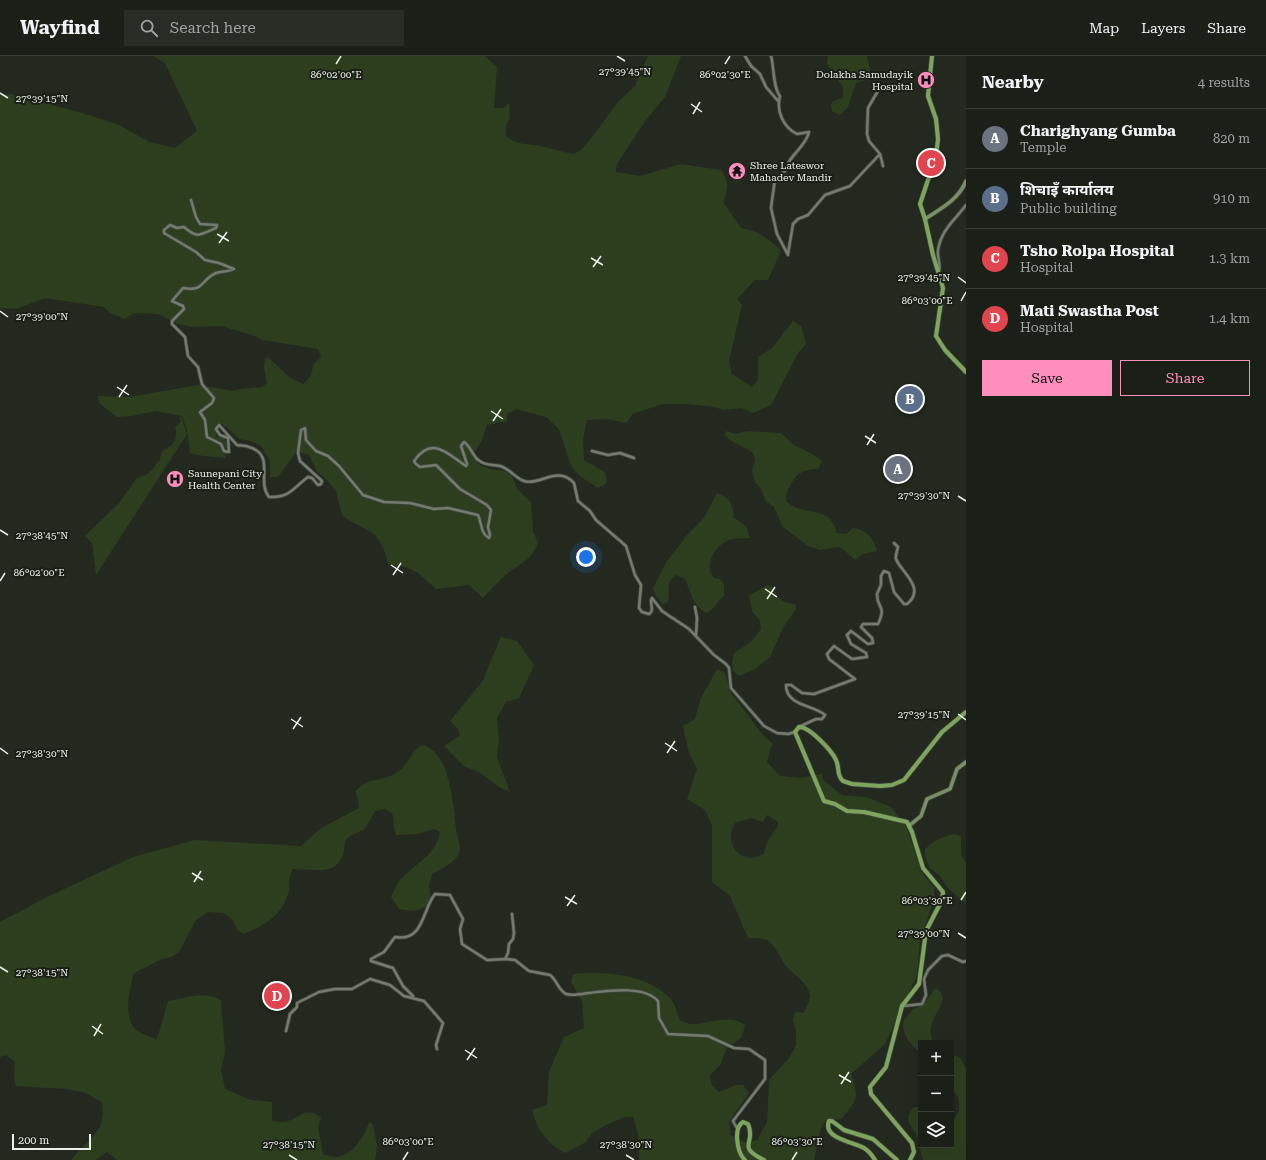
<!DOCTYPE html>
<meta charset="utf-8">
<style>
body{margin:0;font-family:"Roboto Serif","Noto Sans Devanagari",serif;background:#272c24;color:#f1f3f6}
.controls{position:absolute;right:12px;bottom:12px;display:grid;overflow:hidden;border-radius:0px;box-shadow:0 4px 16px #0002}
.controls button{width:36px;height:36px;display:grid;place-items:center;padding:0;border:0;border-bottom:1px solid #383d36;background:#1a1f17;color:#f1f3f6;font:20px sans-serif}
.scale{position:absolute;left:12px;bottom:10px;width:79px;box-sizing:border-box;padding-left:4px;border:2px solid #eaefe8;border-top:0;font-size:11px;line-height:14px;white-space:nowrap;color:#eaefe8;-webkit-text-stroke:3px #1a2016;paint-order:stroke}
.you{position:absolute;left:586px;top:501px;width:14px;height:14px;margin:-10px;border:3px solid #fff;border-radius:50%;background:#1a73e8;box-shadow:0 0 0 6px #1a73e833}
.badge{display:grid;place-items:center;width:26px;height:26px;border-radius:50%;background:#fe8ebb;color:#fff;font-size:13px;font-weight:700}
.pin{position:absolute;translate:-50% -50%;border:2px solid #fff;box-shadow:0 1px 4px #0006}
.list{margin:0;padding:0;list-style:none}
h2{display:flex;justify-content:space-between;align-items:center;height:52px;margin:0;padding:0 16px;font-size:17px}
h2 small{font-size:13px;font-weight:400;color:#9fa2a1}
.list li{display:grid;grid-template-columns:26px 1fr auto;gap:12px;align-items:center;box-sizing:border-box;height:60px;padding:0 16px;border-top:1px solid #383d36}
.list b{display:block;font-size:15px;white-space:nowrap}
.list p{margin:0;font-size:13px;white-space:nowrap;color:#9fa2a1}
.list em{font-size:13px;font-style:normal;color:#9fa2a1}
.actions{display:flex;gap:8px;padding:12px 16px}
.actions a{flex:1;padding:9px 0;border:1px solid #fe8ebb;border-radius:0px;text-align:center;font-size:14px;color:#fe8ebb}
.actions .main{background:#fe8ebb;color:#111}
.icon{flex:none;width:22px;height:22px;fill:none;stroke:currentColor;stroke-width:2;stroke-linecap:round;stroke-linejoin:round}
.map{position:relative;flex:none;width:966px;height:1104px;overflow:hidden}
header{display:flex;align-items:center;gap:24px;box-sizing:border-box;height:56px;padding:0 20px;background:#1a1f17;border-bottom:1px solid #383d36}
header strong{font-size:19px}
nav{display:flex;gap:22px;margin-inline-start:auto;font-size:14px}
.search{width:280px;height:36px;background:#272c24;display:flex;align-items:center;gap:10px;box-sizing:border-box;padding:0 14px;border-radius:0px;color:#9fa2a1;font-size:15px}
main{display:flex}
aside{flex:1;background:#1a1f17}
.map>svg:first-child{display:block}
</style>
<header>
<strong>Wayfind</strong>
<div class="search"><svg class="icon" aria-label="search" viewBox="0 0 24 24"><circle cx="10" cy="10" r="6"/><path d="M15 15l6 6"/></svg>Search here</div>
<nav><a>Map</a><a>Layers</a><a>Share</a></nav>
</header>
<main>
<div class="map">
<svg width="966" height="1104" viewBox="0 0 966 1104">
<rect width="100%" height="100%" fill="#23291f"/>
<path fill="#2d3e1f" fill-rule="evenodd" d="M153,0H485L497,11L494,52H504L509,47L510,62L506,70V80C519,90 525,87 539,90C551,92 562,96 574,98L581,94L590,84L618,46L635,30L648,0H681L665,41L643,68L617,108L616,116L640,120L681,108L721,114C730,125 728,134 723,146L741,172C757,174 770,183 781,195L768,224H755L737,243L742,249L729,305L732,318L752,331L758,324V301L772,292L793,265L801,270L806,288L798,297L771,349L753,357L742,352L723,354L715,351L687,348H662L633,358L626,367L607,363L587,364L583,382L584,404L605,416L607,427L598,432L581,421L571,410L559,373L546,361L516,353L507,358V365L487,369L483,382L472,401L480,409L490,413L504,415L511,419L518,434L531,446L533,476L538,486C533,503 521,507 508,517C499,524 491,534 483,542L469,529L436,533L418,517L406,511L388,508C379,469 368,479 342,459L336,435L324,421L317,416L309,399L296,396L278,421H270V405L261,390L251,385L239,383L227,371L219,367L214,371L217,381L224,382L227,388L225,402L203,400L190,397L187,374L182,360L155,355L132,360L117,361L100,348L97,340L129,341L198,329L233,335L241,333L262,331L267,327L264,312L265,303L268,301L289,321L303,328L310,321L314,308L321,301L318,293L262,284L255,280L221,270L193,271L178,268L158,258L134,257L125,263L110,257L104,251L45,242L16,253L0,252V39L11,38L89,59L119,69L149,86L175,92L197,75L165,7Z
M828,0H867L872,22L856,27L848,51L840,59L832,55L831,48L833,45L843,42V31L838,24L842,22L837,16L831,15L827,7Z
M181,360L187,378L96,519L92,487L85,480L119,447L137,422L146,419L152,414L160,403L162,395C174,390 178,384 175,371L181,365L179,362Z
M727,375L735,378L748,375L781,377L794,389L814,399L822,405L818,413C803,413 795,418 789,432C787,437 785,440 786,445C806,463 828,446 837,477L846,478L853,472C866,473 875,484 877,495L863,498L855,504L843,493L838,491L820,494L808,490L783,471L774,451L766,445L761,433L755,426L752,414L755,405L753,397C744,390 730,387 724,378Z
M717,437C730,442 733,448 734,462L746,470L750,482C744,483 738,482 732,483C720,486 708,500 710,514C710,516 713,520 714,522L720,523L724,529V540C717,545 715,553 707,557C693,551 691,536 685,523L676,519C665,526 670,535 668,546L663,548L655,539L653,532L667,505L687,479L703,463Z
M767,529C775,531 774,537 780,543C785,547 791,547 796,549V553L784,570L770,601L755,613L739,620L733,615L732,606L734,597L751,586L761,573L760,565L752,555L749,540Z
M501,581L517,585L534,609L519,642L506,646L497,662L499,683L497,701L510,736L499,731L479,716L464,710L444,690L460,679L458,673L450,665L482,626Z
M717,613L725,617L731,637L763,679L773,688L770,693L767,706L780,720L802,722L822,718L823,724L842,739L866,741L891,751L907,772L921,815L934,832V845L920,883L917,919L885,988L851,1018C859,1043 858,1043 841,1063L826,1064C817,1076 818,1090 814,1104H639L638,1077L633,1061H625L606,1069L592,1077L586,1086L565,1097C547,1087 537,1074 532,1054L547,1049L549,1016L564,981L584,972L582,945L571,926L573,918C604,915 647,918 670,942C675,947 677,957 680,964C684,966 688,968 692,968C709,968 730,957 745,969L742,981L727,992L720,1009L710,1019L711,1028L719,1036L736,1029H743L749,1037L729,1066L731,1079L746,1087L757,1084L767,1066L769,1024L790,1001L796,989V974L793,965L795,956L803,957C806,952 810,945 810,939C808,927 794,919 787,911C780,903 776,890 767,884C763,882 753,882 748,882L730,840L712,826V769L705,754L687,743L697,713L689,697L683,670L695,663L700,644ZM767,759L778,766V770L768,784L764,797C745,812 721,789 735,767L751,762L763,766Z
M422,689C450,694 454,752 456,774C457,780 461,789 460,795C456,807 442,812 432,818L429,829L431,845C421,857 413,855 399,853L391,841C393,836 396,831 398,827C412,808 436,801 440,776L434,773L418,778L396,779C393,772 395,765 392,757L384,753L375,755L365,773L350,780L345,785C343,822 321,813 293,813C288,821 290,825 289,834C284,858 265,870 243,878L238,875L232,863L223,857L208,856L196,864L179,896L172,901L162,903L134,917C129,932 122,966 139,976C144,979 151,981 157,983L168,945C186,942 204,934 221,944L225,996L221,1014L225,1033L251,1044L272,1046V1065C277,1065 284,1067 288,1065C302,1060 305,1051 321,1061L318,1072L323,1098C326,1099 331,1101 335,1101C352,1101 365,1080 369,1066L373,1068L377,1090L375,1104H117L107,1096L96,1104H71C88,1082 106,1079 102,1046L83,1036L67,1033L16,1030L14,1021L15,1006L6,999L0,1001V866L47,841L133,801L195,784L301,790L321,772L359,752L358,743L355,736C369,719 384,727 399,715C410,707 408,698 422,689Z
M955,778L961,780V798L966,807V848L947,831L940,820L930,812L925,800V793C934,785 943,780 955,778Z
M935,932L941,936L943,943C939,957 923,972 935,987H921V997C910,988 903,981 903,966L912,954L924,948Z
M951,997L960,1002L966,1012V1104H923C920,1097 920,1089 918,1082C912,1069 902,1065 914,1051H921V1089H951V1068L959,1055V1048L958,1041L951,1031Z"/>
<g fill="none" stroke-linecap="round" stroke-linejoin="round">
<defs>
<path id="street" d="M745,0L751,10L760,18L766,31L778,45
M771,0C774,10 773,32 780,40C776,55 783,71 797,78L809,76C806,91 787,101 786,114L775,123L771,152L777,178L788,199
M879,33L868,52L867,78L869,85L880,98L883,110
M191,144L196,161L200,168L217,169L216,172C199,179 198,183 184,171L177,172L170,169L164,174V177L196,196L205,204L219,207L234,213C228,216 222,215 216,217C200,224 205,236 183,232L172,245L183,250L184,253L172,265V268L185,281L188,300L198,311L202,328L214,342L212,347L200,356L205,364L207,381L221,388L224,395L229,396L228,382L220,379L216,373L219,369L237,389C241,390 245,389 249,391C276,399 256,425 269,441C290,442 293,432 308,421L312,422L318,429L321,428L322,425L300,405L298,397L301,374L305,372L306,384L316,395L328,400L339,410L363,439L384,446L410,447L434,453L448,452L478,459C482,467 480,477 489,482L490,479L488,471L491,454L487,449L460,433L436,409L420,411L416,408L414,405C432,379 448,398 466,410L467,408L461,390L464,386C470,390 472,398 477,403C485,410 491,408 500,410C509,412 515,422 524,425C540,430 557,409 574,427L578,445L590,455L596,464L626,490L635,519L641,529L639,552L642,556L649,558C654,555 651,550 651,545L652,542L662,555L689,573L714,599L726,608L729,612L731,632L764,670L777,677L788,678L795,676
M788,198L793,168L798,163L808,159L825,139L850,130L880,98
M939,215C941,208 937,201 938,194C941,174 955,164 966,149
M592,395L608,399L620,397L634,402
M695,551L697,562L696,580
M801,670L816,663H822L825,659C814,649 786,650 786,629H791L802,637L814,638L855,623L829,603L827,598L834,590L852,603L867,601L866,597L851,588L847,579L851,575L868,588L873,587L872,582L861,571L863,568H878C887,548 877,554 877,538L881,529V520L884,515L889,517L894,536L904,548H907C927,532 900,515 896,503C895,500 897,495 898,491L894,487
M505,903L508,897L509,888L513,883L514,877L512,858
M412,942L424,945L443,967L436,989L437,993
M903,950L922,948L926,939L924,923L928,914L942,900L948,899L963,906L966,905
M286,975L290,958L297,951V947L319,936L335,933H352L370,923L390,929L404,940L412,942L413,940L403,930L393,912L371,905V903L384,896L395,881C424,886 422,854 435,838L450,839L463,863L460,873L462,888L487,904L507,903L515,904L529,915L550,919C557,924 558,934 566,938C572,940 582,938 588,937C607,935 644,929 658,945L659,962L668,978L708,980L734,992L749,993L765,1004V1023L733,1065L738,1074"/>
<path id="secondary" d="M925,163C942,152 959,143 966,125
M910,769L921,760L927,743L950,733L957,713L966,706"/>
<path id="primary" d="M932,0L928,40L936,63L938,83L936,100L920,148L925,163L933,199L943,232L936,280L945,294L966,316
M745,1104C737,1097 733,1072 743,1066L748,1068C757,1087 735,1090 764,1104
M875,1104C872,1099 869,1095 864,1092C855,1086 822,1083 829,1065H832L844,1074L873,1083L897,1104
M910,1104L914,1096L912,1087L871,1038L870,1031L886,1011L902,950L919,928L926,875L942,844L943,836L923,812L912,776L907,766L864,756L847,755L835,748L824,745L795,676L799,671C809,670 832,695 836,704C840,712 836,719 843,725L852,728L880,730L892,729L904,724L942,676L966,656"/>
</defs>
<use href="#street" stroke="#41473e" stroke-width="4"/>
<use href="#secondary" stroke="#41473e" stroke-width="5"/>
<use href="#primary" stroke="#41473e" stroke-width="5.5"/>
<use href="#street" stroke="#737a6e" stroke-width="2.5"/>
<use href="#secondary" stroke="#799066" stroke-width="3.5"/>
<use href="#primary" stroke="#7ea55d" stroke-width="4"/>
</g>
<path fill="none" stroke="#eaefe8" stroke-width="1.5" d="M617,0L625,5M336,8L341,0M725,8L730,0M0,37L8,42M691,48L702,56M693,58L700,46M217,178L229,185M219,187L227,176M591,202L603,209M593,211L601,200M958,221L966,227M961,245L966,236M0,255L8,261M117,331L129,339M119,341L127,329M491,355L503,363M493,365L501,353M865,380L876,387M867,389L874,378M958,440L966,445M0,474L8,479M391,509L403,517M393,519L401,507M0,525L5,517M765,533L777,541M767,543L775,531M958,658L966,664M291,663L303,671M293,673L301,661M665,687L677,695M0,692L8,698M667,697L675,685M192,817L203,824M194,826L201,815M565,841L577,848M961,844L966,836M567,850L575,839M958,877L966,882M0,911L8,916M92,970L103,978M94,980L101,968M465,994L477,1002M467,1004L475,992M839,1019L851,1026M841,1028L849,1016M289,1099L297,1104M626,1099L634,1104M403,1104L408,1096M792,1104L797,1096"/>
<defs>
<symbol id="hospital-disc" viewBox="-11 -11 22 22"><circle r="9.5" fill="#fe8ebb" stroke="#1a2016"/><path d="M-5-5h3v3.5h4V-5h3V5h-3V1.5h-4V5h-3Z" fill="#111"/></symbol>
<symbol id="temple-disc" viewBox="-11 -11 22 22"><circle r="9.5" fill="#fe8ebb" stroke="#1a2016"/><path d="M0-6L5-2H3V0L6.5 2.5H4V6H1.5V3h-3V6H-4V2.5H-6.5L-3 0V-2H-5Z" fill="#111"/></symbol>
</defs>
<g fill-rule="evenodd">
<use href="#hospital-disc" x="916" y="14" width="20" height="20"/>
<use href="#temple-disc" x="727" y="105" width="20" height="20"/>
<use href="#hospital-disc" x="165" y="413" width="20" height="20"/>
</g>
<g text-anchor="middle" stroke-width="4" stroke-linejoin="round" paint-order="stroke">
<g font-size="10" fill="#eaefe8" stroke="#1a2016" text-anchor="start">
<text x="913" y="22" text-anchor="end">Dolakha Samudayik<tspan x="913" dy="12">Hospital</tspan></text>
<text x="750" y="113">Shree Lateswor<tspan x="750" dy="12">Mahadev Mandir</tspan></text>
<text x="188" y="421">Saunepani City<tspan x="188" dy="12">Health Center</tspan></text>
</g>
</g>
<g font-size="10" text-anchor="middle" fill="#eaefe8" stroke="#1a2016" stroke-width="4" stroke-linejoin="round" paint-order="stroke">
<text x="625" y="19">27°39'45"N</text>
<text x="336" y="22">86°02'00"E</text>
<text x="725" y="22">86°02'30"E</text>
<text x="42" y="46">27°39'15"N</text>
<text x="924" y="225">27°39'45"N</text>
<text x="927" y="248">86°03'00"E</text>
<text x="42" y="264">27°39'00"N</text>
<text x="924" y="443">27°39'30"N</text>
<text x="42" y="483">27°38'45"N</text>
<text x="39" y="520">86°02'00"E</text>
<text x="924" y="662">27°39'15"N</text>
<text x="42" y="701">27°38'30"N</text>
<text x="927" y="848">86°03'30"E</text>
<text x="924" y="881">27°39'00"N</text>
<text x="42" y="920">27°38'15"N</text>
<text x="408" y="1089">86°03'00"E</text>
<text x="797" y="1089">86°03'30"E</text>
<text x="289" y="1092">27°38'15"N</text>
<text x="626" y="1092">27°38'30"N</text>
</g>
</svg>
<div class="controls">
<button>+</button>
<button>−</button>
<button><svg class="icon" aria-label="layers" viewBox="0 0 24 24"><path d="M12 4l9 5-9 5-9-5zM3 14l9 5 9-5"/></svg></button>
</div>
<div class="scale">200 m</div>
<div class="you"></div>
<div class="pin badge" style="left:898px;top:413px;background:#6b7280">A</div>
<div class="pin badge" style="left:910px;top:343px;background:#5c6f8a">B</div>
<div class="pin badge" style="left:931px;top:107px;background:#e0444e">C</div>
<div class="pin badge" style="left:277px;top:940px;background:#e0444e">D</div>
</div>
<aside>
<h2>Nearby<small>4 results</small></h2>
<ul class="list">
<li><span class="badge" style="background:#6b7280">A</span><div><b>Charighyang Gumba</b><p>Temple</p></div><em>820 m</em></li>
<li><span class="badge" style="background:#5c6f8a">B</span><div><b>शिचाइँ कार्यालय</b><p>Public building</p></div><em>910 m</em></li>
<li><span class="badge" style="background:#e0444e">C</span><div><b>Tsho Rolpa Hospital</b><p>Hospital</p></div><em>1.3 km</em></li>
<li><span class="badge" style="background:#e0444e">D</span><div><b>Mati Swastha Post</b><p>Hospital</p></div><em>1.4 km</em></li>
</ul>
<div class="actions"><a class="main">Save</a><a>Share</a></div>
</aside>
</main>
